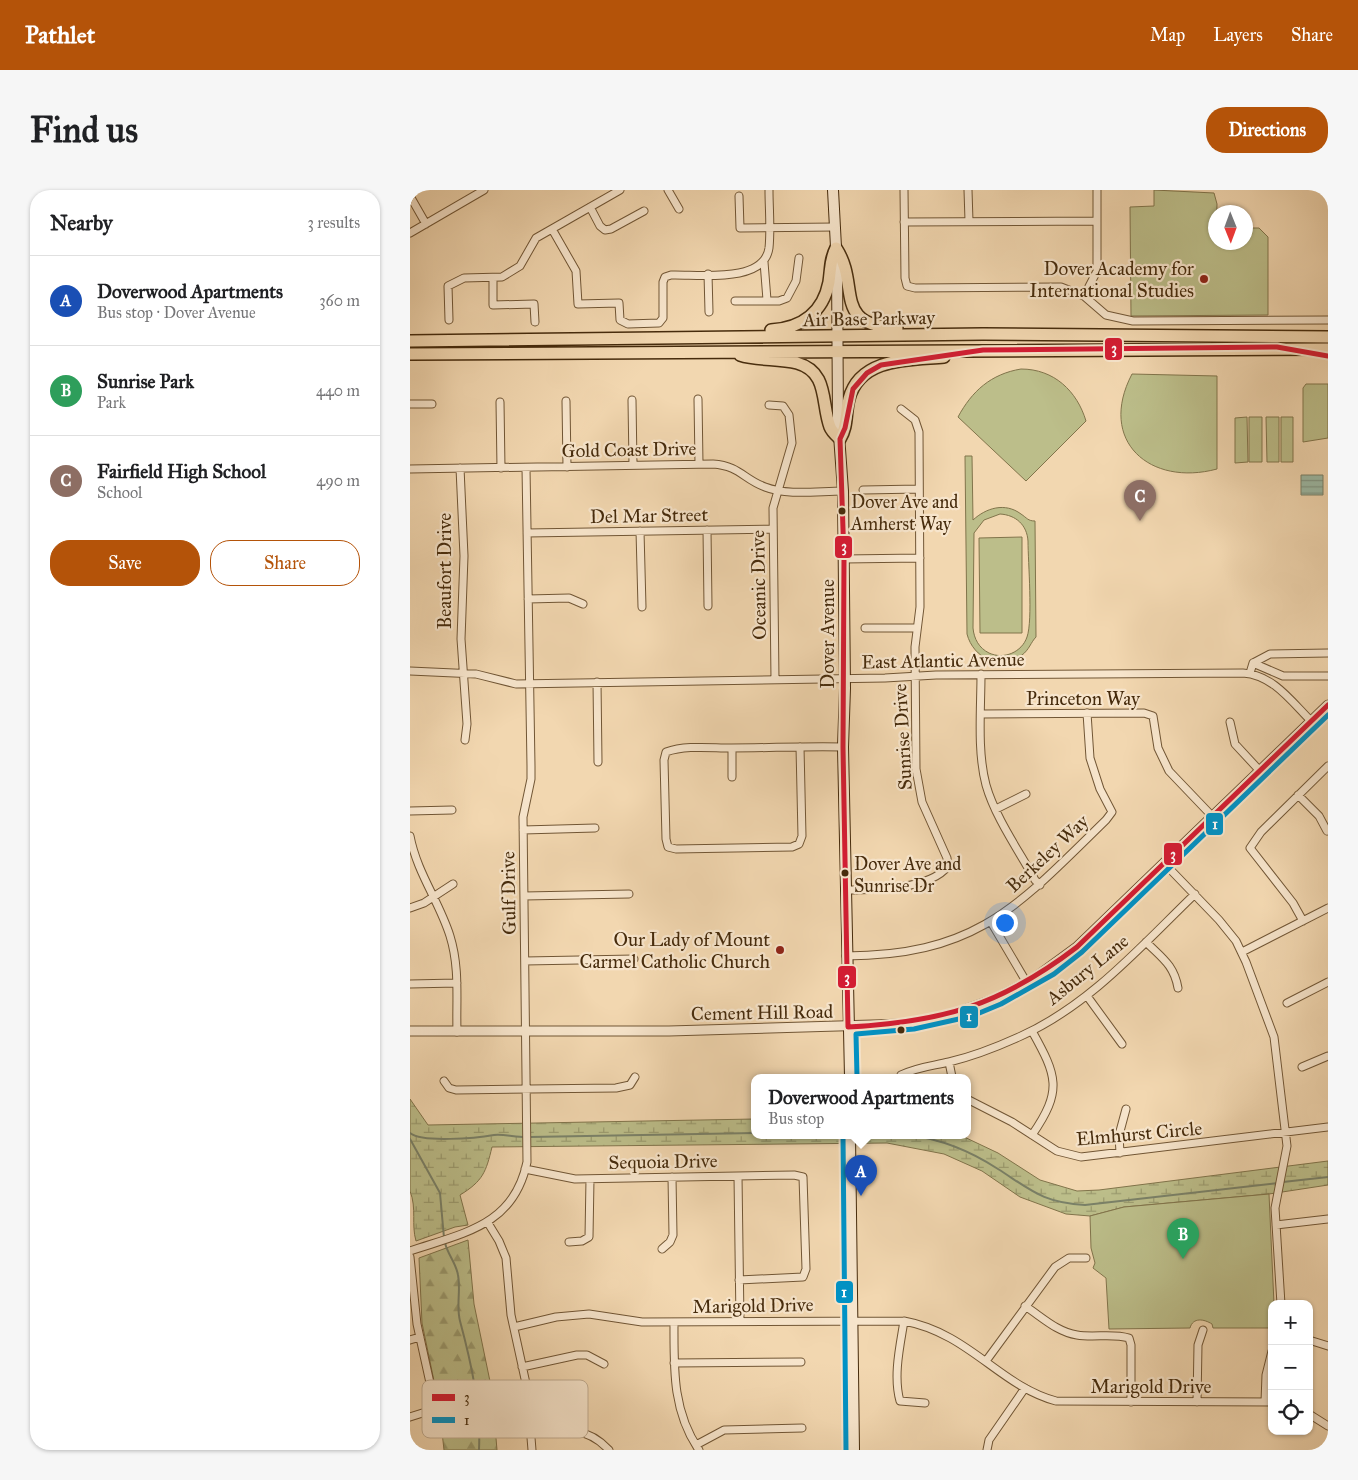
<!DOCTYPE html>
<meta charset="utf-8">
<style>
body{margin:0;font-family:"IM FELL Great Primer",serif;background:#f6f6f6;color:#202124}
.controls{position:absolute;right:15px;bottom:15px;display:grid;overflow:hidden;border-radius:10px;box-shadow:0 1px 4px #0004}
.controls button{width:45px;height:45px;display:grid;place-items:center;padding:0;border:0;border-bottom:1px solid #e0e0e0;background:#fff;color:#202124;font:25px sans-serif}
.compass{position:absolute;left:798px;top:15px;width:45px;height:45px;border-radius:50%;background:#fff;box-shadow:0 1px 4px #0004;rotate:179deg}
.you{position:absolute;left:594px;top:732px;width:18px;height:18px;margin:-12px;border:4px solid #fff;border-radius:50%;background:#1a73e8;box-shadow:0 0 0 8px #1a73e833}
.badge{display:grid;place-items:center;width:32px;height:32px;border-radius:50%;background:#b45309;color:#fff;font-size:16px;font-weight:700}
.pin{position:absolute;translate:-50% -41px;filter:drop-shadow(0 1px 2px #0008)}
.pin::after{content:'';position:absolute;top:26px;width:18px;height:15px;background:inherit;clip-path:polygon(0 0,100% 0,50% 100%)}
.popup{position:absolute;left:341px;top:884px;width:220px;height:65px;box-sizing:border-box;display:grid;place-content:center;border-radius:10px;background:#fff;filter:drop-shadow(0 1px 4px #0005);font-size:16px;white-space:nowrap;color:#757577}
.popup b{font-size:19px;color:#202124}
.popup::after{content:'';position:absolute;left:50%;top:100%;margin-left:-10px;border:10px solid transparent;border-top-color:#fff}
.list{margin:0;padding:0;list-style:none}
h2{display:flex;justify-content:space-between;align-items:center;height:65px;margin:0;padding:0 20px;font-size:21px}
h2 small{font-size:16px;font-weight:400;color:#757577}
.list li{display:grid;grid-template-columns:32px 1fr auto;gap:15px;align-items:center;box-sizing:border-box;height:90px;padding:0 20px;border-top:1px solid #e0e0e0}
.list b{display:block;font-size:19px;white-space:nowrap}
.list p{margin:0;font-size:16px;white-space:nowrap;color:#757577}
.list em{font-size:16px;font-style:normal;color:#757577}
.actions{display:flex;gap:10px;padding:15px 20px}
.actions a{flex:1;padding:11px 0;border:1px solid #b45309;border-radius:20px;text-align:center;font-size:18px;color:#b45309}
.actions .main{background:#b45309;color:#fff}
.icon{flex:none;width:28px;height:28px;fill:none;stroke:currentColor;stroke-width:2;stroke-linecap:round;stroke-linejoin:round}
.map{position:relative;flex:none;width:918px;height:1260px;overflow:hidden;border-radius:20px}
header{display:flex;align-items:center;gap:30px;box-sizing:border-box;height:70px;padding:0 25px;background:#b45309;color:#fff}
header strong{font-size:24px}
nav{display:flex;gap:28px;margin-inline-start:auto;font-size:18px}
.intro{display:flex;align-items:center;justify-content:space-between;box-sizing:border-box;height:120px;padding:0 30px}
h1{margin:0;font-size:35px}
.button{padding:12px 22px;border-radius:20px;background:#b45309;color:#fff;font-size:18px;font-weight:700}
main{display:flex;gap:30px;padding:0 30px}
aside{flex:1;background:#fff;border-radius:20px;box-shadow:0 1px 4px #0004}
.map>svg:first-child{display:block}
</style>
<header>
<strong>Pathlet</strong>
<nav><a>Map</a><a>Layers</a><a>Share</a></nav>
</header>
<div class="intro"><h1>Find us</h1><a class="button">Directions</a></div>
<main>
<aside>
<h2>Nearby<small>3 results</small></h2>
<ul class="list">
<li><span class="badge" style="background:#1a4fb4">A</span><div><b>Doverwood Apartments</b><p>Bus stop · Dover Avenue</p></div><em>360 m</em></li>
<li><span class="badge" style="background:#2e9e5b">B</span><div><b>Sunrise Park</b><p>Park</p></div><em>440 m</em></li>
<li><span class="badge" style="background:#8d6e63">C</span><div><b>Fairfield High School</b><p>School</p></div><em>490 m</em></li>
</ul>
<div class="actions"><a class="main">Save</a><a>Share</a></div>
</aside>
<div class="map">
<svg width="918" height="1260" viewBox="0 0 918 1260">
<defs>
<pattern id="forest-firs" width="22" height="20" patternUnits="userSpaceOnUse" patternTransform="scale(1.25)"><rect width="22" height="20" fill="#bcbe8a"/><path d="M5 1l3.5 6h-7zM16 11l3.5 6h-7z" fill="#9b9b6f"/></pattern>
<pattern id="wetland-marsh" width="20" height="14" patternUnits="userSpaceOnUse" patternTransform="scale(1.25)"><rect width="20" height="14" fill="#bcbe8a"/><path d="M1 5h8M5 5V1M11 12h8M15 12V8" fill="none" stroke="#9b9b6f"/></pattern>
<pattern id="water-rules" width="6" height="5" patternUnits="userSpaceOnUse" patternTransform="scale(1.25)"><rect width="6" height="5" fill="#9cbaa6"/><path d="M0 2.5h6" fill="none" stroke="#819786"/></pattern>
</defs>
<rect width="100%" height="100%" fill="#f2d7b0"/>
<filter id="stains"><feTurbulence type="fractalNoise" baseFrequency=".004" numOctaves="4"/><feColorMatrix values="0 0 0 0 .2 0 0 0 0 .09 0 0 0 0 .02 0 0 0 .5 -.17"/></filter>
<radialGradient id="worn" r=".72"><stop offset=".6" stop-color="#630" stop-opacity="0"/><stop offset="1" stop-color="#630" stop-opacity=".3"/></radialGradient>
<path fill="url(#forest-firs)" stroke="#81744b" d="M58,1050L64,1114L82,1201L87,1260H34L32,1242L28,1228L29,1215L12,1133L9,1068Z"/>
<path fill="url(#wetland-marsh)" stroke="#81744b" d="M0,909L18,935L345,929V945H550L588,963L630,990L667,1001L689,1000L918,971V995L859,1004L714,1017L680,1026L656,1024L610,1007L572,981L534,964L477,953L82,957C76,982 73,991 50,1005L58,1035L45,1037L6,1051C1,1034 7,1019 0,1001Z"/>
<path fill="#bcbe8a" stroke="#81744b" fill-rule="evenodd" d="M744,0L804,3L807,14L806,52H836V38H849L858,47V125L721,126L720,17L744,16Z
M611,179C644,179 667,201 676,231L616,291L548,227C562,201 581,184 611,179Z
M722,184L807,186V279C740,297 687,251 722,184Z
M896,194H918V248L893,252V198Z
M837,227L838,272L825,273V228Z
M839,227H852V272H839Z
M856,227H869V272H857Z
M871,227H883V272H871Z
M555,266H562L563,330C576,318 595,312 611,324C617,328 618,331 625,331L626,447C621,452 619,460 612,465C591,482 563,468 557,444ZM590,324C606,325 617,335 618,351C618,372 623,430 617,447C612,462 594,470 579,463C569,458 564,449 563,438L564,343L574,330Z
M612,347V443H570L569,348Z
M859,1004L864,1114H862V1138H803L802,1134C794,1129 783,1127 780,1138L699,1139L696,1088L683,1078L685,1073L681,1058L680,1026L714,1017Z"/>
<path fill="url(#water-rules)" stroke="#7a8168" d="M891,285H913V305H891Z"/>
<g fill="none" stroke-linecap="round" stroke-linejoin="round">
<path stroke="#7a8168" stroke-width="2" d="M0,943C12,953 67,948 84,945C94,944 105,947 115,947
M499,945C530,949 562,962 588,979C621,1000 633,1013 675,1015L868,993
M120,947L345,943
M0,949L30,1003L34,1048
M873,992L918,987
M35,1053C38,1065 46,1073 48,1085C51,1100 46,1116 50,1131C61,1172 71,1216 69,1260"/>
<defs>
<path id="minor" d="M258,0L269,19
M494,0L495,88L497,96L505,98L651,97L674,106L696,125L723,131L918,130
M558,0L559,31
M0,6L16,34
M329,6L330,38L425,37
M180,17L190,36L195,40L201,39L234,21
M494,32L687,31
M142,39L166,81L168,114L209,113L210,130L218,134L249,133L253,128V92L255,87L261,85C288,84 354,94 359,58C361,39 359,19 359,0
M0,43L74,0
M354,72L357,110
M298,84L299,122
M83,88V115L124,114L125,132
M674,106L687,81V0
M325,111H369L377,108L386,91L389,68
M39,130L38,96L54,88L92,87L110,76L126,48L210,0
M288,209L289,274
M222,210L223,275
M156,211L157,277
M90,212L91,278
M0,214H22
M359,215L373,216L379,225L382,253L363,318L365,490
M50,278L54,366L51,449L57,534L55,550
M0,279L303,274C330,276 333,289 355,297C378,306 408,301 433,301
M453,300L509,299
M297,340L298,416
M230,341L232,417
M117,343L363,339
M434,369L510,368
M118,409L159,408L173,414
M455,438H507
M843,473L873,486H918
M0,481L66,484L106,494L475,488L526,485L833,483C863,485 881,511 901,531
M840,483L843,473L860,464L918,463
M571,484C571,520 567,561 576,595C585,627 609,661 625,690L630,695
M187,492L188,572
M572,524L734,523L743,526L748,558L759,581L802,626
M820,532L825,554L850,581
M390,557L392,646L389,654L382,657L266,659L258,657L256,649L254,570L256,562C276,555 300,558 321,558C359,558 396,556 433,557
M322,558V587
M888,605L909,626L917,641
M586,619L616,604
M0,621L42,620
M113,640L185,638
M0,646C7,683 29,711 40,746C50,778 46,810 47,842
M754,673L809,730L826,751L836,772L864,847L877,956L865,1018L871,1114
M435,700C463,700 520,700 538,676L537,668L512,612L506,579L505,457L510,417L509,242L505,230L491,219
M114,706L219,704
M0,718L14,713L43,694
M893,731L883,713L840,658L851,642L918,576
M581,732L617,793
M736,752C752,768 764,775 768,798
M832,762L918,718
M436,766C568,765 608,716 696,630L702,622L690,599L680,568L677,523
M115,771L224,769
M0,794L47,793
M677,806L712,854
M877,813L918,792
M622,841C647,886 653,900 622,945
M539,872L542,887
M892,877L918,866
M491,885C507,877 522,876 539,872C564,866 587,857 611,846C680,815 731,756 785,704
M34,891L39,898L46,900L206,898L220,895L225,887
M557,909L602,932L647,961L671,967L918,937
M710,963L709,945L716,919
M115,979L165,989L384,985L393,987L396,1079L393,1087L329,1090
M328,986L330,1131
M78,1033L89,1051L96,1068L101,1125L117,1198L122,1260
M866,1035L918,1029
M159,1052L172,1051L179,1047L180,989
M252,1059L260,1052L263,1045L262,987
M0,1061C53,1043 104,1036 117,972L113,627L121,589V576L116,278
M0,1067L7,1134L24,1211L22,1220L0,1227
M615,1116C632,1127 647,1142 667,1145C684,1148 702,1143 719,1148L721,1155V1212
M494,1131C490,1156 483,1186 490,1211L515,1213
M264,1132C264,1177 262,1221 289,1260
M104,1137L146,1127L179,1124L232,1132L494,1131C559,1143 590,1196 646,1211L862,1212
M0,1150L10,1147
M899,1150L918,1156
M576,1171L645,1077L659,1068H676
M264,1173L391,1172
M112,1177L167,1165H177L194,1174
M787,1212L788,1155L793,1140
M855,1212L856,1185L862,1161
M899,1224L918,1236
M120,1241C151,1239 176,1235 199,1260
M286,1255L314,1240L392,1238
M577,1260L579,1250L615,1198"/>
<path id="tertiary" d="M0,841H259L495,834L532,828L585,809L622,790L667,757L918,515"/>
<path id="secondary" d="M423,0L427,76L428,231L433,301L435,498L433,557L440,887
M440,945L444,1260"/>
<path id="primary" d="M361,140C391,138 413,123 419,92C421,78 420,70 426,58C451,96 421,135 487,138
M0,151L573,144L918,147
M0,164L918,159
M330,165C348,171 368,168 387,173C419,182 411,213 420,237C422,242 427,246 430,249C438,236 435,224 439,209C450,167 500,170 534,167"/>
</defs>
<use href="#minor" stroke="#715635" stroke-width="9"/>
<use href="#tertiary" stroke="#715635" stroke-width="11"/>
<use href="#secondary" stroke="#462b0c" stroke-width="12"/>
<use href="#primary" stroke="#462b0c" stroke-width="14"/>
<use href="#minor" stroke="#f7e5cc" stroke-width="7"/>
<use href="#tertiary" stroke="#f7e5cc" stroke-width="9"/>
<use href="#secondary" stroke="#f7e5cc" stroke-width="10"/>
<use href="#primary" stroke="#f2d7b0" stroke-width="11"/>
<defs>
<path id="bus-1" d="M918,166L867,157L573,160L471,175L457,183L443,199L435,238L430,249L434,369L433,557L438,837C533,832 591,815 667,757L918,515"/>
<path id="bus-2" d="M447,887L446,844L504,839L562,826L591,814L644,784L672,762L918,525
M433,945L436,1260"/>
</defs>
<use href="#bus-1" stroke="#f7e5cc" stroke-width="9"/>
<use href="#bus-2" stroke="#f7e5cc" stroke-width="9"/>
<use href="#bus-1" stroke="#d41c33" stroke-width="5"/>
<use href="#bus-2" stroke="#0092c6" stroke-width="5"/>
</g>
<g fill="#8f2418" stroke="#f7e5cc" stroke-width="2">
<circle cx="794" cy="89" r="5"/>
<circle cx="370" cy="760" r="5"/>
</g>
<g fill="#462b0c" stroke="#f7e5cc" stroke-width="2">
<circle cx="432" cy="321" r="4.5"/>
<circle cx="435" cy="683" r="4.5"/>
<circle cx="491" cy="840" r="4.5"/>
</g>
<g text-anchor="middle" stroke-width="4.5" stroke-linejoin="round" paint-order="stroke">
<g font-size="18" fill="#462b0c" stroke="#f7e5cc" text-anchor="start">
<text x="441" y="318">Dover Ave and<tspan x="441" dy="22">Amherst Way</tspan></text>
<text x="444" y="680">Dover Ave and<tspan x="444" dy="22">Sunrise Dr</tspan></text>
</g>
<g font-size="19" fill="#462b0c" stroke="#f7e5cc" text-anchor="end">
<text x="784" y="85">Dover Academy for<tspan x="784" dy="22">International Studies</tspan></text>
<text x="360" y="756">Our Lady of Mount<tspan x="360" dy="22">Carmel Catholic Church</tspan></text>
</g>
<g font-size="19" fill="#462b0c" stroke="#f7e5cc">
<text transform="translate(459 128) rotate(-1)" y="7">Air Base Parkway</text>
<text transform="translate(219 259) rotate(-1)" y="7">Gold Coast Drive</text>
<text transform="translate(239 325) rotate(-1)" y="7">Del Mar Street</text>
<text transform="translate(34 381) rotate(-90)" y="7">Beaufort Drive</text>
<text transform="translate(348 395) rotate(-91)" y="7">Oceanic Drive</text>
<text transform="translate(417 444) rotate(-90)" y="7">Dover Avenue</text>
<text transform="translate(533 470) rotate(-1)" y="7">East Atlantic Avenue</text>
<text x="673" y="515">Princeton Way</text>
<text transform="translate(492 547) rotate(-93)" y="7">Sunrise Drive</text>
<text transform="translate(637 663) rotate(-43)" y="7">Berkeley Way</text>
<text transform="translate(98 703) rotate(-91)" y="7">Gulf Drive</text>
<text transform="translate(677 779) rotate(-39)" y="7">Asbury Lane</text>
<text transform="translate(352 822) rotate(-1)" y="7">Cement Hill Road</text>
<text transform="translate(729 943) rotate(-5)" y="7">Elmhurst Circle</text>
<text transform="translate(253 971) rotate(-1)" y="7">Sequoia Drive</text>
<text transform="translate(343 1115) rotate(-1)" y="7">Marigold Drive</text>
<text x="741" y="1203">Marigold Drive</text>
</g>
</g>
<rect x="12" y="1190" width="166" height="58" rx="8" fill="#f7e5cc" stroke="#c2ad92" stroke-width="1"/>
<rect x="22" y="1204" width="23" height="7" fill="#d41c33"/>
<rect x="22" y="1227" width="23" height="6" fill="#0092c6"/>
<g font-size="14" fill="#462b0c">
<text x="54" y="1212">3</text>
<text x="54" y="1235">1</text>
</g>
<g stroke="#f7e5cc" stroke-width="2">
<rect x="694" y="147" width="19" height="24" rx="5" fill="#d41c33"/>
<rect x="424" y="345" width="19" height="24" rx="5" fill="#d41c33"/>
<rect x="795" y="622" width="19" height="24" rx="5" fill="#0092c6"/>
<rect x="753" y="652" width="20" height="24" rx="5" fill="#d41c33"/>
<rect x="427" y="775" width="20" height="24" rx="5" fill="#d41c33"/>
<rect x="549" y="815" width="20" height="24" rx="5" fill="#0092c6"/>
<rect x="425" y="1090" width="19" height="24" rx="5" fill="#0092c6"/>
</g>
<g font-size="14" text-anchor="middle" font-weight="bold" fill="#fff">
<text x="704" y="163">3</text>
<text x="434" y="361">3</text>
<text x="805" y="639">1</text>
<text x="763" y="669">3</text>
<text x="437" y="792">3</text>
<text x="559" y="831">1</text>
<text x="434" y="1107">1</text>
</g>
<rect width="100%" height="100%" filter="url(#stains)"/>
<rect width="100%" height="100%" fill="url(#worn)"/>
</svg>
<div class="controls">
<button>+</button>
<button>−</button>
<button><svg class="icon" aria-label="locate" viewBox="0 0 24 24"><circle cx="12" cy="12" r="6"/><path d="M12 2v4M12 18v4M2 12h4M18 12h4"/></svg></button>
</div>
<svg class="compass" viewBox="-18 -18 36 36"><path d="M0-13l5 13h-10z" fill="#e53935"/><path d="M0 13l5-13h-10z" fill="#757577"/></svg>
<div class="you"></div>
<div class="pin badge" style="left:451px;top:1006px;background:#1a4fb4">A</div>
<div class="popup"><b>Doverwood Apartments</b>Bus stop</div>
<div class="pin badge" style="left:773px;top:1069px;background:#2e9e5b">B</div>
<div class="pin badge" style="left:730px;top:331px;background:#8d6e63">C</div>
</div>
</main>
